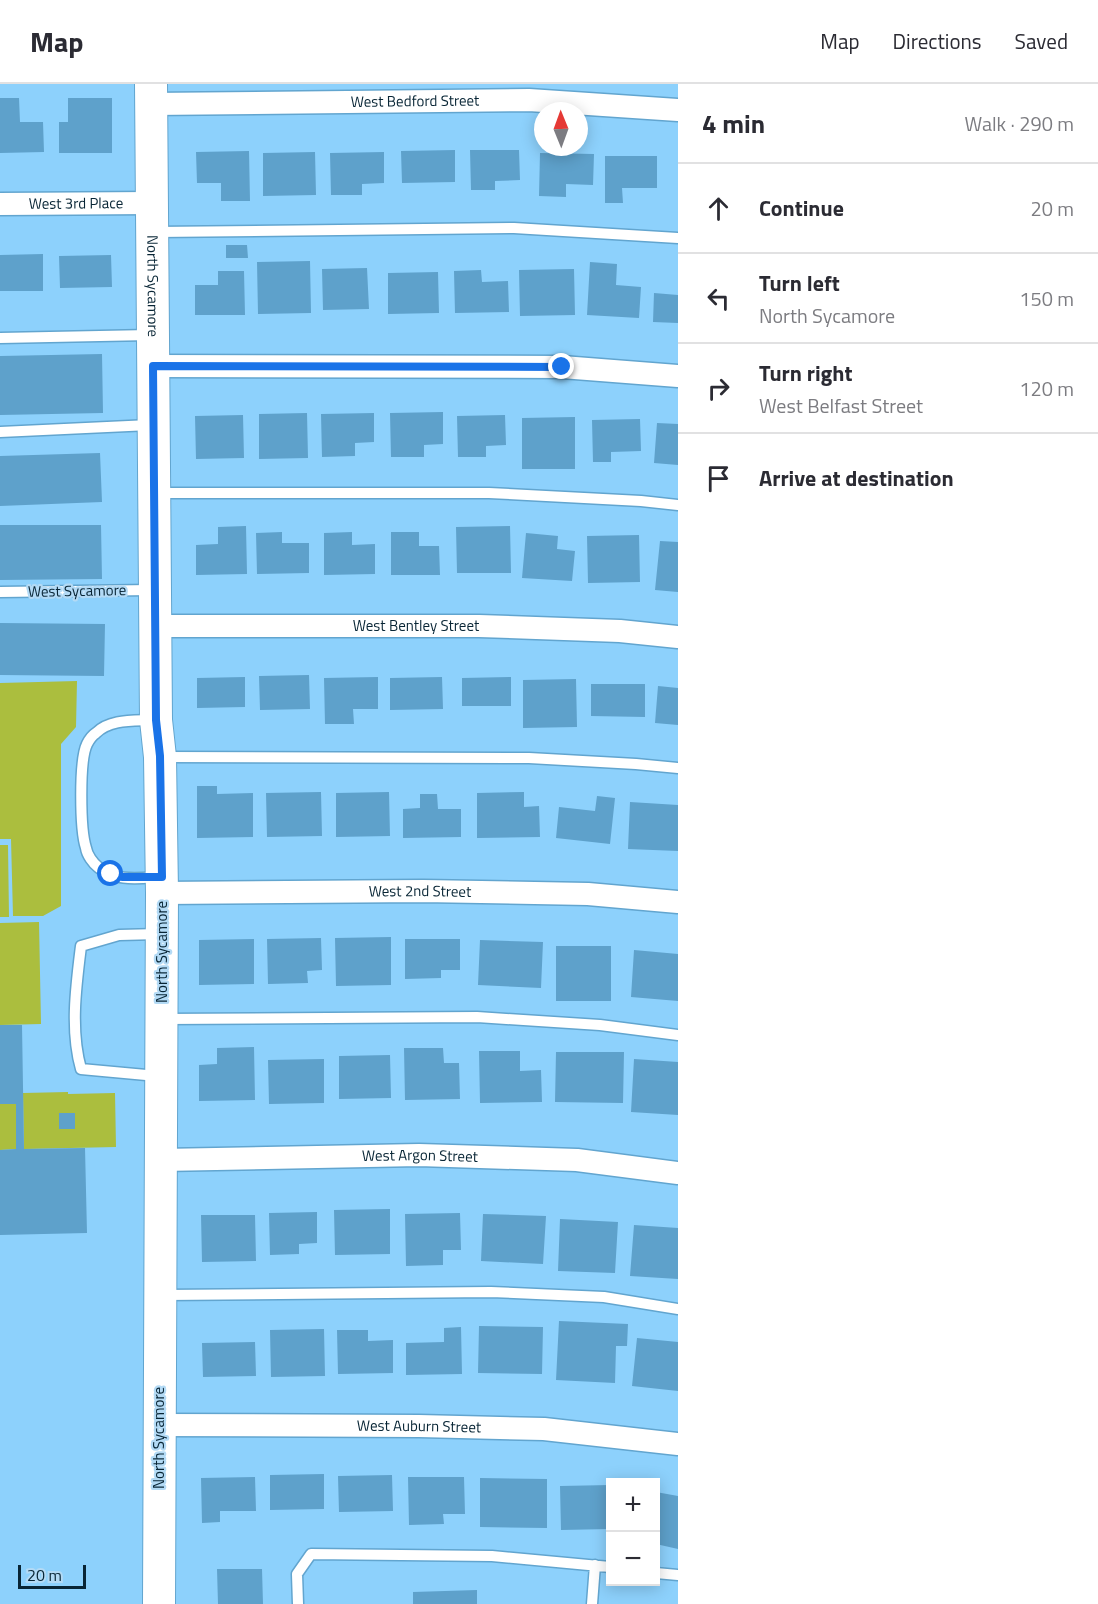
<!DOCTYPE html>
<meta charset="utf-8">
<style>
body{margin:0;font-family:"Titillium Web",sans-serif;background:#f7f7f7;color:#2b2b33}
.controls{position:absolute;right:18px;bottom:18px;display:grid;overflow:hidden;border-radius:0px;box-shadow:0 3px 15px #0003}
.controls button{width:54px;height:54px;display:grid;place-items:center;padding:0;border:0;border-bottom:2px solid #e1e1e2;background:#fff;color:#2b2b33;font:30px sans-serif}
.compass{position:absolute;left:534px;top:18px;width:54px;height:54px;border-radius:50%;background:#fff;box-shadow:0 3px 15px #0003;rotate:359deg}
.scale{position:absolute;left:18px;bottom:15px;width:68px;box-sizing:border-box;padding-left:6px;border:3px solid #082535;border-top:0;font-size:16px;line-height:21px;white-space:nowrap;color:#082535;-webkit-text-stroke:4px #b3daf5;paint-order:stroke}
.stop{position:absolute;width:18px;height:18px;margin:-14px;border:4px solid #1a73e8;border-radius:50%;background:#fff}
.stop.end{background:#1a73e8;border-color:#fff;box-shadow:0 2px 6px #0008}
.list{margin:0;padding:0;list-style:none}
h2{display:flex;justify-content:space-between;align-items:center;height:78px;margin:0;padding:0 24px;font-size:26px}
h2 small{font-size:20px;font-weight:400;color:#7c7c81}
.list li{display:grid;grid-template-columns:39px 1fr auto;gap:18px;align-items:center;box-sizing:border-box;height:90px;padding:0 24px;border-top:2px solid #e1e1e2}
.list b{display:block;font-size:22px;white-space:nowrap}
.list p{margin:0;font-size:20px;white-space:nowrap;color:#7c7c81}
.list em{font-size:20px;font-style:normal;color:#7c7c81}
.icon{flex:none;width:33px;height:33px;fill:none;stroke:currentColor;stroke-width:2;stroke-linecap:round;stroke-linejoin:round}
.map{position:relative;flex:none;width:678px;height:1520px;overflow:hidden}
header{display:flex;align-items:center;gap:36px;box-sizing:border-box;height:84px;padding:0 30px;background:#fff;border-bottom:2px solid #e1e1e2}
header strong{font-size:28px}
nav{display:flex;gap:33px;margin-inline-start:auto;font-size:21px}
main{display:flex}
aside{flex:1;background:#fff}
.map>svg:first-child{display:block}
</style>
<header>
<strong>Map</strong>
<nav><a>Map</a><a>Directions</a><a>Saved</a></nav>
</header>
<main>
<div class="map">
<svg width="678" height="1520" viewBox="0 0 678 1520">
<rect width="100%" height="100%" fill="#8dd1fc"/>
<path fill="#abbe3e" d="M77,597L76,643L61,660V822L43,832H13L11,755H0V599Z
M0,761H8L9,833H0Z
M39,838L41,940L0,941V839Z
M68,1008V1010L115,1009L116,1063L24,1065L23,1009Z
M0,1020H16V1065L0,1066Z"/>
<path fill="#5ea1cb" d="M0,14H19L20,38H43L44,68L0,69Z
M68,14H112V69H59V38H68Z
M455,66V98L402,99L401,67Z
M470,66H519L520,96L495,97V106H471Z
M249,67L250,117H221V99H197L196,68Z
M315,68L316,111L263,112V69Z
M384,68V99L362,100V111H331L330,69Z
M540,69L594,70L593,101L566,100V113L539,112Z
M605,72H657V104H622L623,119H605Z
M226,161H247L248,174H226Z
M43,170V207H0V171Z
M111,171L112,203L60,204L59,172Z
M310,177L311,229L258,230L257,178Z
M590,178L617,180L616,201L641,203L639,234L587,231Z
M367,184L369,225L323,226L322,185Z
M574,185L575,231L520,232L519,186Z
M481,186L482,198L508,197L509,228L455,229L454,187Z
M218,187H244L245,231H195V201H218Z
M438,188L439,229L388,230V189Z
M654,209L678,211V239L653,238Z
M102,270L103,329L0,331V272Z
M443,328V360L424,361V373H391L390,329Z
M307,329L308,374L259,375V330Z
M374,329V358L355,359V372L322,373L321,330Z
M243,331L244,374L196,375L195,332Z
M505,331L506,361L486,362V373H458L457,332Z
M575,333V385H522V334Z
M640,335L641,367L611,368V378H593L592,336Z
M657,339L678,340V381L654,379Z
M100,369L102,418L0,422V372Z
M0,441H101L102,495L0,496Z
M246,442L247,490L196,491V461L218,460V443Z
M510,442L511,489H457L456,443Z
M282,448V459H309V489L257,490L256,449Z
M352,448V461L375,460V490L324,491V449Z
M391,448H419V462H439L440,491H391Z
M526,449L558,452L557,465L575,467L572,497L522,494Z
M639,451L640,498L588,499L587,452Z
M660,457L678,458V508L655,506Z
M0,539L105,540L104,592L0,591Z
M309,591L310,625L260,626L259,592Z
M245,593V623L197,624V594Z
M378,593V625H353L354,640H325L324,594Z
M442,593L443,625L390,626V594Z
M511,593V622H462V594Z
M576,595L577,643L523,644V596Z
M591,600H645V633L591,632Z
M658,602L678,604V641L655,639Z
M197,702H217V710L253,709V753L197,754Z
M321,708L322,752L267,753L266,709Z
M389,708L390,752L336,753V709Z
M524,708V723L539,722L540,753L477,754V709Z
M420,710H437L438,725H461V753L403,754V725L420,724Z
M597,712L615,714L610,760L556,754L559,723L595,727Z
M630,718L678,721V767L628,765Z
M391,853V901L336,902L335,854Z
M321,854L322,886L307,887L308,899L268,900L267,855Z
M254,855V900L199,901V856Z
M405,855H460V886H441V894L405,895Z
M480,856L543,858L541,904L478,901Z
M556,862H611V917H556Z
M634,866L678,870V917L631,913Z
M0,941H22L24,1065L85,1064L87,1149L0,1151V1066L16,1065V1020H0Z
M254,963L255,1016L199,1017V981L217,980V964Z
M404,964H443L444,979H459L460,1015L405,1016Z
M479,967H520V987L541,986L542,1018L480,1019Z
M556,968H624L623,1019L555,1018Z
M390,971L391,1014L339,1015V972Z
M324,975V1019L269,1020L268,976Z
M634,975L678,978V1031L631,1028Z
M59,1029H75V1045H59Z
M390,1125V1170L335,1171L334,1126Z
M317,1128V1159L299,1160V1170L270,1171L269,1129Z
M460,1129L461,1166H443V1181L406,1182L405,1130Z
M483,1130L546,1132L543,1180L481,1177Z
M201,1131H255L256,1177L202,1178Z
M560,1135L618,1138L615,1189L558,1187Z
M634,1141L678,1144V1195L630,1192Z
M559,1237L628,1240L627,1262H616L615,1299L556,1296Z
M479,1242L543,1243L542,1290L478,1289Z
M461,1243L462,1290L406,1291V1259L444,1258V1244Z
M324,1245L325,1292L271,1293L270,1246Z
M337,1246H368V1257L393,1256V1289L338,1290Z
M637,1254L678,1258V1307L632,1302Z
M255,1258L256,1292L203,1293L202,1259Z
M324,1390V1425L270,1426V1391Z
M392,1391L393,1427L339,1428L338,1392Z
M255,1393L256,1427H220V1438L202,1439L201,1394Z
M408,1393H464L465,1430H443L444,1440L409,1441Z
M480,1394L547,1395V1444L480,1443Z
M610,1401V1445L561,1446L560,1402Z
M656,1408L678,1412V1465L656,1460Z
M217,1485H262L263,1520H218Z
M477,1506V1520H413V1508Z"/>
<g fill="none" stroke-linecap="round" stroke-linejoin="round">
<defs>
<path id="lane" d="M156,148L514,144L678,154
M0,254L150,251
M0,348L150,341
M157,409H489L641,417L678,421
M0,508L151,506
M152,636C133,637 110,635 96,649C93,651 89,656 87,660C79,676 80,746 86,764C87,771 93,779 98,783C114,798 140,794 160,793
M163,673L529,674L636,680L678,684
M163,935L477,933L600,941L678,951
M157,992L81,985C70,946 76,902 81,862L119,851L159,850
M164,1211L491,1208L604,1213L678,1225
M656,1489L678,1491
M298,1520L297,1490L311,1470L492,1472L610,1483
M592,1520L595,1481"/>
<g id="street">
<path id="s1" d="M151,20L529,16L678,26"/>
<path id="s2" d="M0,120L152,119"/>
<path d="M153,282L562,283L678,292"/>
<path id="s3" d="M155,542H479L620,547L678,553"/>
<path id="s4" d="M162,809L423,807L588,810L678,818"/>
<path id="s5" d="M162,1076L419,1071L577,1076L678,1089"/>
<path id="s6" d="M159,1341L419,1342L544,1345L678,1360"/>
</g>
<g id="secondary">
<path id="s7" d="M151,0L156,636L160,673L162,809L159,1520"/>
</g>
</defs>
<use href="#lane" stroke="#62a5cf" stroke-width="13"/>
<use href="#street" stroke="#62a5cf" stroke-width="25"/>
<use href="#secondary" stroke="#62a5cf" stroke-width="34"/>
<use href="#lane" stroke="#fff" stroke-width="10"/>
<use href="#street" stroke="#fff" stroke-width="22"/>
<use href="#secondary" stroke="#fff" stroke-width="32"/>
</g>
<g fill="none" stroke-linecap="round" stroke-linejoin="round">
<path stroke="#1a73e8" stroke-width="8" d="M111,790L122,793H162L160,672L156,636L153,282L562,283"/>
</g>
<g text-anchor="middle" stroke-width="4.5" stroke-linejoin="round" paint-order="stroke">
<g font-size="15" fill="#082535" stroke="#b3daf5">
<text dy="5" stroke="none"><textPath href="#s1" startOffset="264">West Bedford Street</textPath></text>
<text dy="5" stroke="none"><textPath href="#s2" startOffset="76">West 3rd Place</textPath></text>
<text dy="5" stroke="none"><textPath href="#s7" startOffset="202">North Sycamore</textPath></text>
<text transform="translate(77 507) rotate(-1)" y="5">West Sycamore</text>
<text dy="5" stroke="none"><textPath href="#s3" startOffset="261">West Bentley Street</textPath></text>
<text dy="5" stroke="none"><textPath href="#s4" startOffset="258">West 2nd Street</textPath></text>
<text transform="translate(162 868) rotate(-90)" y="5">North Sycamore</text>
<text dy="5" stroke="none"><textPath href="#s5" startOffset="258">West Argon Street</textPath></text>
<text dy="5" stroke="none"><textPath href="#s6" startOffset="260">West Auburn Street</textPath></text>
<text transform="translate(159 1354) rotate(-90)" y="5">North Sycamore</text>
</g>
</g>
</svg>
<div class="controls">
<button>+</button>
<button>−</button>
</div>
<svg class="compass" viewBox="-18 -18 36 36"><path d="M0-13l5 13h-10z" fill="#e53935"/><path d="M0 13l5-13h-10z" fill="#7c7c81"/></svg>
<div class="scale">20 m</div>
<div class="stop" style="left:111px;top:790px"></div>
<div class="stop end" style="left:562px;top:283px"></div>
</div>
<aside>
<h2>4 min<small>Walk · 290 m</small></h2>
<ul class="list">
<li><svg class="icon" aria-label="ahead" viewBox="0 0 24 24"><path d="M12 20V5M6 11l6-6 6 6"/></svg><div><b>Continue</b></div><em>20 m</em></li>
<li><svg class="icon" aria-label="left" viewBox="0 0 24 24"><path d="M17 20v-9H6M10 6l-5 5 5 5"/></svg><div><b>Turn left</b><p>North Sycamore</p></div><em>150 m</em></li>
<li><svg class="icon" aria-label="right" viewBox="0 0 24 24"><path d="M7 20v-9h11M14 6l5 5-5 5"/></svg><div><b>Turn right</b><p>West Belfast Street</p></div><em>120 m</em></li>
<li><svg class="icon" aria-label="arrive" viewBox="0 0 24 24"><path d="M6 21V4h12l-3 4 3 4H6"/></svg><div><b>Arrive at destination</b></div></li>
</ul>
</aside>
</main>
